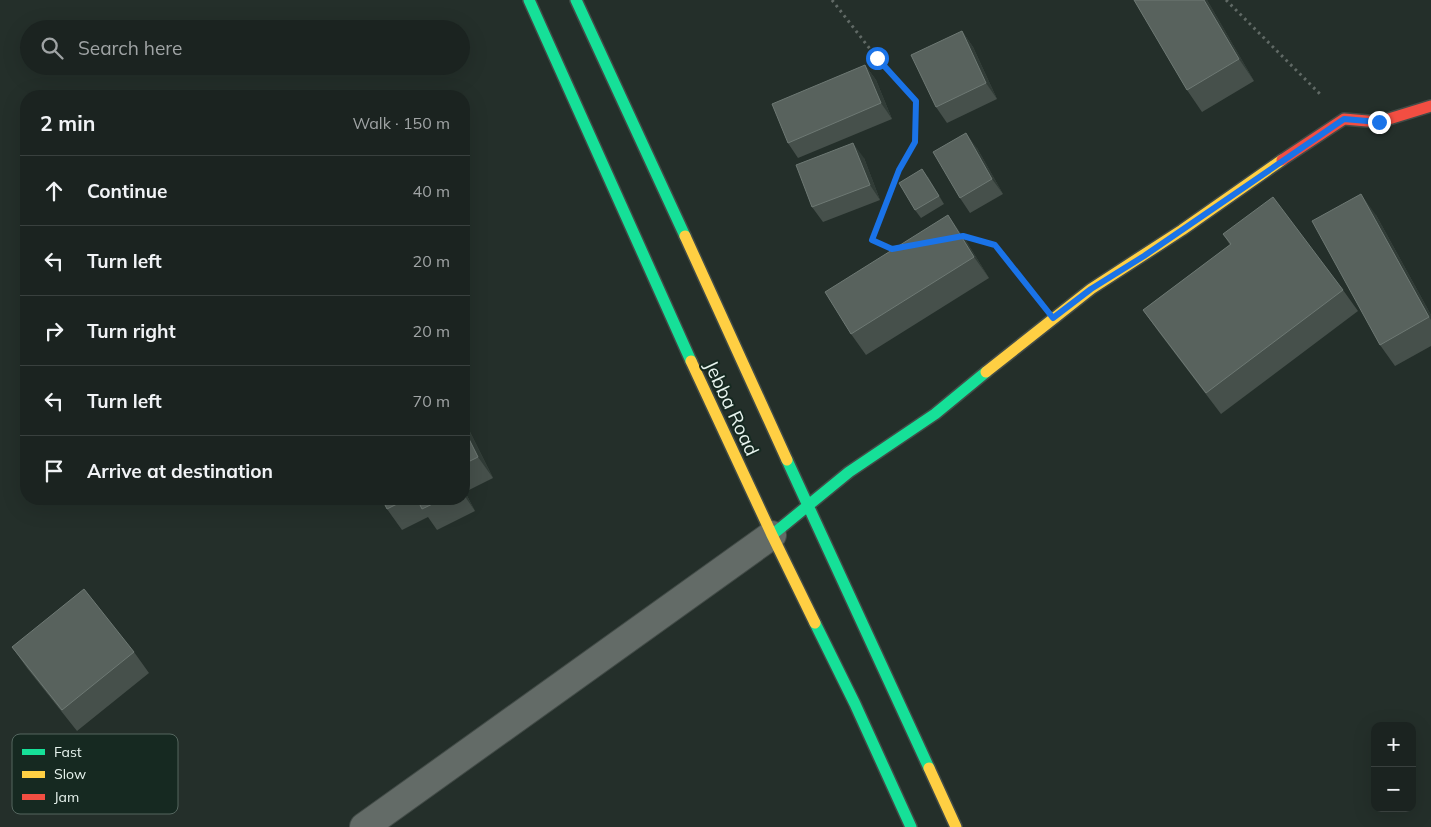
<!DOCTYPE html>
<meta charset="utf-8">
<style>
body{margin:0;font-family:Mulish,sans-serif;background:#282f2d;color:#f1f3f6}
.controls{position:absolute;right:15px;bottom:15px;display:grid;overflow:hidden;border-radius:10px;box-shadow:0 5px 20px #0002}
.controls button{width:45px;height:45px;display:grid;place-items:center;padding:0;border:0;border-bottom:1px solid #39403e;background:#1b2320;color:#f1f3f6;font:25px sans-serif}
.stop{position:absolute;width:15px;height:15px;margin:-11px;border:4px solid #1a73e8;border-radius:50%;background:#fff}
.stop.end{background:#1a73e8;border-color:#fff;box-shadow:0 1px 5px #0008}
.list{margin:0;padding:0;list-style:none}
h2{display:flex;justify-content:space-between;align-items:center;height:65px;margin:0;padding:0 20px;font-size:21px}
h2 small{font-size:16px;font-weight:400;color:#a0a4a5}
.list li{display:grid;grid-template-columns:32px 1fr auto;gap:15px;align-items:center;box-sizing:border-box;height:70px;padding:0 20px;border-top:1px solid #39403e}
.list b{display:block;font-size:19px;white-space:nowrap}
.list em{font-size:16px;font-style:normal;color:#a0a4a5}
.icon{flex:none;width:28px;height:28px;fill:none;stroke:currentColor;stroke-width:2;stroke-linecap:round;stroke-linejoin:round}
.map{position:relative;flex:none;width:1431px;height:827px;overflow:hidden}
.search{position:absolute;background:#1b2320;box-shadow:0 5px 20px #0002;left:20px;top:20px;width:450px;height:55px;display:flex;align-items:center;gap:12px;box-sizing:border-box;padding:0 18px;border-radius:28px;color:#a0a4a5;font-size:19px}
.panel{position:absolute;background:#1b2320;box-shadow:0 5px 20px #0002;left:20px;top:90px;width:450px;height:415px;border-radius:20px}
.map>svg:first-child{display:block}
</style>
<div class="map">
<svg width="1431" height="827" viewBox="0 0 1431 827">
<rect width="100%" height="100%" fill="#242f2a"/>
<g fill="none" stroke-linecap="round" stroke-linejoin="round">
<defs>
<path id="street" d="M364,827L772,535"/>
<path id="fast" d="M529,0L691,361
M576,0L685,236
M787,460L929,768
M772,535L849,472L935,414L986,372
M815,623L855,704L911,827"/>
<path id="slow" d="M685,236L787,460
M691,361L772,535L815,623
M986,372L1091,289L1182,230L1282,160
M929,768L956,827"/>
<path id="jam" d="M1282,160L1344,119L1379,122L1431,106"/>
</defs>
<use href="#street" stroke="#424b47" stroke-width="30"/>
<use href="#fast" stroke="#424b47" stroke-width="14"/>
<use href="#slow" stroke="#424b47" stroke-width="14"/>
<use href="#jam" stroke="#424b47" stroke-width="14"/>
<path stroke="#616a66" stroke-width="3" stroke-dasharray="2.5 4" stroke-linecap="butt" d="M832,0L877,58L916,101L915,142L899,170L872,240L892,249L897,248
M1226,0L1321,95
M960,237L963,236L995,245L1032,292"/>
<use href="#street" stroke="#636b67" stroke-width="28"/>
<use href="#fast" stroke="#16e098" stroke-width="11"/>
<use href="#slow" stroke="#ffcf43" stroke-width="11"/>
<use href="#jam" stroke="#f24e42" stroke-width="11"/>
</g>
<path fill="#46504b" d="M1134,0H1207L1254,81L1202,112L1187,90Z
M962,31L973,47L997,99L947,123L936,107Z
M865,65L876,80L892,119L798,158L788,143Z
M977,148L1003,194L970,213L960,198Z
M864,158L880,200L823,222L812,207Z
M928,177L944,204L921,218L915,210Z
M1376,215L1431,315V346L1395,366L1380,345Z
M1223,234L1343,290L1358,311L1221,414L1158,331L1143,310L1230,245Z
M963,236L989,278L866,355L851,334Z
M464,420L493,478L465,492L475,511L437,530L428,517L402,530L387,509L382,499H464Z
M12,647L134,652L149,673L77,731L27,668Z"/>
<path fill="#313c37" d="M1204,0H1207L1254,81L1239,59Z
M962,31L973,47L997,99L986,83Z
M865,65L876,80L892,119L881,103Z
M966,133L977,148L1003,194L992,179Z
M853,143L864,158L880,200L870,185Z
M922,169L928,177L944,204L939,196Z
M1361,194L1376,215L1431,315V320Z
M948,215L963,236L989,278L974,257Z
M464,420L493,478L478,457L464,429Z
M464,490L465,492L475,511L464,495Z"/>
<path fill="#58625d" stroke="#6e7974" d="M1134,0H1204L1239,59L1187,90Z
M962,31L986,83L936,107L911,55Z
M865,65L881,103L788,143L772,104Z
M966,133L992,179L960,198L933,152Z
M853,143L870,185L812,207L796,165Z
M922,169L939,196L915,210L899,183Z
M1361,194L1429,317L1380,345L1312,221Z
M1273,197L1343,290L1206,393L1143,310L1231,244L1223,234Z
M948,215L974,257L851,334L825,292Z
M464,429L478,457L464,464Z
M382,499H407L387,509Z
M417,499H443L422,509Z
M84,589L134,652L62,710L12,647Z"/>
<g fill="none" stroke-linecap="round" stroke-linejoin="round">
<path stroke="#1a73e8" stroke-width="6" d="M877,58L916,101L915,142L899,170L872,240L892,249L963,236L995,245L1053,318L1091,289L1144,256L1344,119L1379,122"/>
</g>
<g text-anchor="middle" stroke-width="4" stroke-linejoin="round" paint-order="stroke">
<g font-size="19" fill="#e8f4ef" stroke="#162921">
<text transform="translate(732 408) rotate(65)" y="7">Jebba Road</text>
</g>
</g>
<rect x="12" y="734" width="166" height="80" rx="8" fill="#162921" stroke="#55665f" stroke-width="1"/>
<rect x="22" y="749" width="23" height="6" fill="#16e098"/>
<rect x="22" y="771" width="23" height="7" fill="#ffcf43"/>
<rect x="22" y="794" width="23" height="6" fill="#f24e42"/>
<g font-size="14" fill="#e8f4ef">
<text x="54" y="757">Fast</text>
<text x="54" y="779">Slow</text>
<text x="54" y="802">Jam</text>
</g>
</svg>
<div class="controls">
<button>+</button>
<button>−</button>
</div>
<div class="stop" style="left:877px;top:58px"></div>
<div class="stop end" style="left:1379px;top:122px"></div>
<div class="search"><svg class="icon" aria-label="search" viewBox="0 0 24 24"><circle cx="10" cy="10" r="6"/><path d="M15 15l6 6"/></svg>Search here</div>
<section class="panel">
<h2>2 min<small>Walk · 150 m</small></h2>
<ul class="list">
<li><svg class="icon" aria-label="ahead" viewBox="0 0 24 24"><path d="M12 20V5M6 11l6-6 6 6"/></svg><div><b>Continue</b></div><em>40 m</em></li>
<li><svg class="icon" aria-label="left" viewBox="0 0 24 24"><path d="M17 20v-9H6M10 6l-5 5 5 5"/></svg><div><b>Turn left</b></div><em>20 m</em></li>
<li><svg class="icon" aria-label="right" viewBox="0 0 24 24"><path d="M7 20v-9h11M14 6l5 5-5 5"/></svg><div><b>Turn right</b></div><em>20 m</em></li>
<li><svg class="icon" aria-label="left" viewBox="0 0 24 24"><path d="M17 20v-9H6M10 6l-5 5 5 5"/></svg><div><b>Turn left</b></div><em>70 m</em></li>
<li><svg class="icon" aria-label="arrive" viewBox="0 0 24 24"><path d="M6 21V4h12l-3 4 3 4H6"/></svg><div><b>Arrive at destination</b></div></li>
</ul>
</section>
</div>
